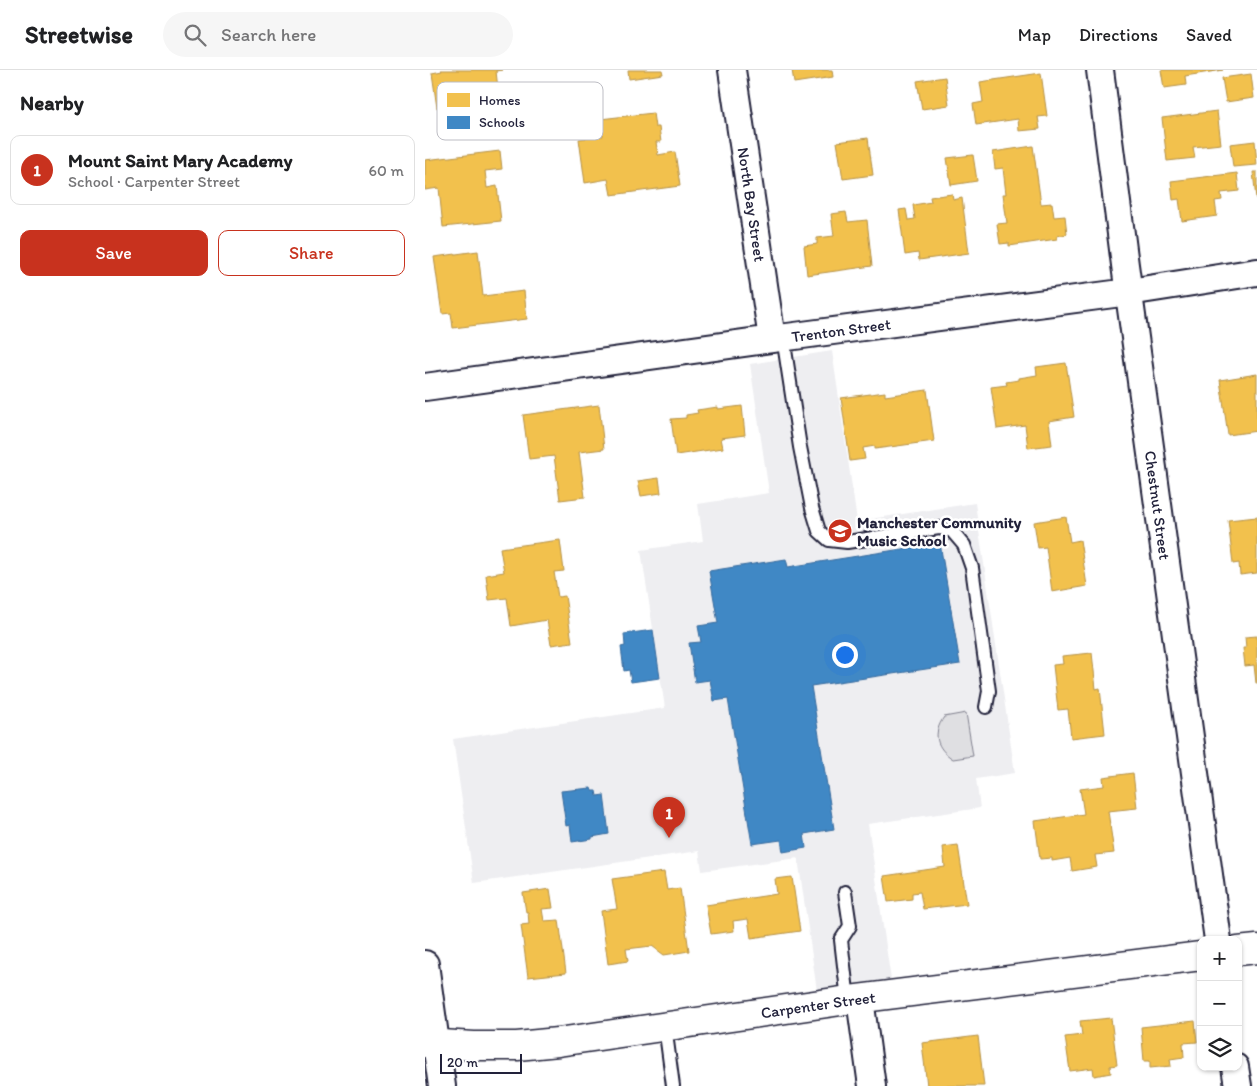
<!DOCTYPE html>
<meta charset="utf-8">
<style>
body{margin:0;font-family:Itim,sans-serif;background:#f6f6f6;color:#202124}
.controls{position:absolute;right:15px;bottom:15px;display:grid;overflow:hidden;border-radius:10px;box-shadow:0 1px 4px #0004}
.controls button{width:45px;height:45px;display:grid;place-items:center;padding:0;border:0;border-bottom:1px solid #e0e0e0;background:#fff;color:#202124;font:25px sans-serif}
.scale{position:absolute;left:15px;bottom:12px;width:82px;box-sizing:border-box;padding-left:5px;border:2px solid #22223b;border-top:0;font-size:14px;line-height:18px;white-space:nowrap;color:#22223b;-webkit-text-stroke:4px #fff;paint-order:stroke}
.you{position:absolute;left:419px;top:584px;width:18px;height:18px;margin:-12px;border:4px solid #fff;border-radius:50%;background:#1a73e8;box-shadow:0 0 0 8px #1a73e833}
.badge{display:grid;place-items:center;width:32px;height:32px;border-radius:50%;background:#c8321e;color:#fff;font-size:16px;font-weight:700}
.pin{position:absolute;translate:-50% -41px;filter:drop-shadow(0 1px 2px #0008)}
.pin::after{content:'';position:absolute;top:26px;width:18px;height:15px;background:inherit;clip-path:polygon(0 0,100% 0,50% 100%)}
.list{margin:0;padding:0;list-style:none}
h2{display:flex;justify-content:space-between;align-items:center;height:65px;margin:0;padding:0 20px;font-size:21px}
h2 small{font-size:16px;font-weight:400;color:#757577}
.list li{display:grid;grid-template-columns:32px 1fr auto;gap:15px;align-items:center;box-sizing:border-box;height:70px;margin:0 10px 10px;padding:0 10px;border:1px solid #e0e0e0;border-radius:10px}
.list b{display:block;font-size:19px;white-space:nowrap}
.list p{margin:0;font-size:16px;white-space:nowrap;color:#757577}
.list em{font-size:16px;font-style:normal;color:#757577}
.actions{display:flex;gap:10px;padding:15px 20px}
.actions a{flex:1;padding:11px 0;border:1px solid #c8321e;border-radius:10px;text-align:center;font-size:18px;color:#c8321e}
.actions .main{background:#c8321e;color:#fff}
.icon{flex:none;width:28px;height:28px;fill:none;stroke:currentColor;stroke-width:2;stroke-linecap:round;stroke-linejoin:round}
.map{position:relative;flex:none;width:832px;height:1016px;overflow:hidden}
header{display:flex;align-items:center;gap:30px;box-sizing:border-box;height:70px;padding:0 25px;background:#fff;border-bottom:1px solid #e0e0e0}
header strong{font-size:24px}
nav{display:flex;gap:28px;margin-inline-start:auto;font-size:18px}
.search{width:350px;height:45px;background:#f6f6f6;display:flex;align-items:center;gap:12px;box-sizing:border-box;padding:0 18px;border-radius:28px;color:#757577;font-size:19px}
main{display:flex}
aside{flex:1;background:#fff}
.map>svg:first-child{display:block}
</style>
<header>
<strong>Streetwise</strong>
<div class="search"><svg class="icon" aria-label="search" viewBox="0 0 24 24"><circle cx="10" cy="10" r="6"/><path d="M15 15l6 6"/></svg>Search here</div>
<nav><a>Map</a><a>Directions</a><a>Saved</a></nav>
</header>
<main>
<aside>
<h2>Nearby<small></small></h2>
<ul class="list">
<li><span class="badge">1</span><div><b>Mount Saint Mary Academy</b><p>School · Carpenter Street</p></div><em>60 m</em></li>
</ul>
<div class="actions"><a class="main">Save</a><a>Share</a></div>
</aside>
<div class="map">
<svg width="832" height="1016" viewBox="0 0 832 1016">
<rect width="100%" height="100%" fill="#fff"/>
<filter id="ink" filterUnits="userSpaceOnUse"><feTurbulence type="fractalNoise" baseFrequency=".02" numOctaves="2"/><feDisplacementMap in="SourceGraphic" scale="10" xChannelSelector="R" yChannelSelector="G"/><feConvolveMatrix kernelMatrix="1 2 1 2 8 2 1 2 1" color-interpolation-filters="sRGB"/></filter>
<g filter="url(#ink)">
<path fill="#eeeef1" d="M407,281L432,451L550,433L590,703L551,709L555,738L443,754L468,924L394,935L373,788L277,801L274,781L49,813L28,669L240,638L216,480L278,471L273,434L344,423L325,294Z"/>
<path fill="#dfdfe2" stroke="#80808e" d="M541,643L548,686L528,689C511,678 507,664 519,647Z"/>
<path fill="#f2c14e" stroke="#b49148" d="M16,0H77L71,1L73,19L56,21L60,47L43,49L41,34L12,38L7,3L17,1Z
M203,0H237L238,4L204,9Z
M367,0H407L408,7L369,13Z
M736,0H798L760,6L761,15L739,18Z
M616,3L622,46L613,47L615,59L594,61L593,49L551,55L548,34L558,32L555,12Z
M826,4L829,28L801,32L797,8Z
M520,7L524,35L497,39L492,11Z
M792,41L796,74L768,77L770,88L742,91L737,48Z
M228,43L230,57H234L236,72H231L233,85L250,82L255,116L186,125L183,109L160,113L154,69L178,66L175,49Z
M443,68L448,105L418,109L412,72Z
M830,71L832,95L808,97L805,74Z
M608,76L616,134L627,133L629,147L640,146L642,164L632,166V169L584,176V173L575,174L572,154L582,153L578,124H581L578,98L570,99L568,82Z
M75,81L77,99L60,101L62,118L72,116L76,151L18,157L14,118L0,120V90Z
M548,85L552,111L526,115L522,88Z
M828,102H832V129H831Z
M812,103L814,121L796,123L797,130L790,131L792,146L757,151L754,129L748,130L746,111Z
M527,124L528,130L537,128L544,183L494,190L493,183L480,185L474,140L481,139L483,150L490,149L488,135L506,132L505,127Z
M421,142L423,152L442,150L447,196L382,205L379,176L392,174V168L409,166L406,144Z
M53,181L58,226L99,221L102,249L28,258L26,243L17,244L9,187Z
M641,293L649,347L624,351L627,375L603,378L600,355L572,359L566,317L582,315L581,312L594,310V308L612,305L611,297Z
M832,304V361L803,365L795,310Z
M502,320L509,371L450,379V376L438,378L440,389L425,391L416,328L460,322V326Z
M174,335L179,379L154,382L160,427L135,430L129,386L104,389L98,345Z
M317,336L320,365L296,368L298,378L251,385L246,349L261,348V345L273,343L272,340L293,337V339Z
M234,408L236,423L216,426L213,411Z
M641,447L645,472L655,470L662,516L627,522L621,477L613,478L609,452Z
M832,447V503L815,505L814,493L808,494L803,450Z
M135,470L139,501L129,502L133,527L140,526L147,572L126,575L122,550L86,556L82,528L64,530L61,505L79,502L75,478Z
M832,566V613H831L829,595L820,596L818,578H821L820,567Z
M667,583L671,619L675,618L680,664L646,668L643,639L633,640L628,595L638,594L637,586Z
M708,703L712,738L683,741L689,783L670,785L672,797L647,801L645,788L627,791V788L615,789L610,751L659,744L655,719L679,716L678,707Z
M533,775L542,834L498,839L495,822L487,823V829L463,832L459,806L520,797L518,777Z
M239,802L242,820L255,818L264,881L239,885L227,876L201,879L203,891L183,894L176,841L192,839L187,809Z
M367,807L375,861L326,868L323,849L308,851L309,861L286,864L281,835L352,824L350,809Z
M125,819L128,838L117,839L119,851L134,850L141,903L103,907L96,855L104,854L103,842H101L98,823Z
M686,948L692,995L685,996L686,1003L669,1006L668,998L645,1001L640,967L657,965L655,951Z
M770,951L772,972L758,973L759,987L745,989L746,996L725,998V991H719L716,957Z
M553,966L559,1016H502L497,973Z"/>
<path fill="#3f88c5" stroke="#36699c" d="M515,473L535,594L386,616L409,759L379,764L381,778L358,782L356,770L327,774L303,629L289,631L285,610L270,612L264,573L276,572L273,556L293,553L284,501L361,489L363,497Z
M228,560L235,608L206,612L204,600L199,601L196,577L200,576L199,564Z
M166,718L167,721H171L172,726L179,725L184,764L167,767V769L147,772L145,755L141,756L136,721Z"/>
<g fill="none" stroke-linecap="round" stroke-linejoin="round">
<defs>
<path id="service" d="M358,267L375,377L387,438L394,461L404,470L422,472L514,458L527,461L539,475L547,498L564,621L561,637
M420,822L425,856L416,870L423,930
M240,956L248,1016"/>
<g id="minor">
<path id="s1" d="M307,0L347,269"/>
<path id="s2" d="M675,0L700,195L793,870"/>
<path id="s3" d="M0,317L347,269L704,222L832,202"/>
<path d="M0,894L17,1016"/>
<path d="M435,929L447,1016"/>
<path d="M810,997L813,1016"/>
</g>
<g id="tertiary">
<path d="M813,881L832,879"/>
<path id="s4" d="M0,973L49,976H92L133,972L423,930L776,886"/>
</g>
</defs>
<use href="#service" stroke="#22223b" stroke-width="16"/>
<use href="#minor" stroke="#22223b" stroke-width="30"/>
<use href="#tertiary" stroke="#22223b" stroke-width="31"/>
<use href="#service" stroke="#fff" stroke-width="12"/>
<use href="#minor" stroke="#fff" stroke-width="26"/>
<use href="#tertiary" stroke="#fff" stroke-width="28"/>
</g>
</g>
<defs>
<symbol id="school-disc" viewBox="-11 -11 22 22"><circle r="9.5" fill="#c8321e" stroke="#fff"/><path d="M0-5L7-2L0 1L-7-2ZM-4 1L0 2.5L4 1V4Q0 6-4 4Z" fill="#fff"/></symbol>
</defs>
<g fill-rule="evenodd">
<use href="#school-disc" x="401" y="447" width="28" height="28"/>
</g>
<g text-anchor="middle" stroke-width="5" stroke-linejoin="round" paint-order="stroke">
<g font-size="16" fill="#22223b" stroke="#fff">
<text dy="6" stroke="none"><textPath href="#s1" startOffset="136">North Bay Street</textPath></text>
<text dy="6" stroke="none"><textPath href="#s3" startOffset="420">Trenton Street</textPath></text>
<text dy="6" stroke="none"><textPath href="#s2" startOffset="439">Chestnut Street</textPath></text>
<text dy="6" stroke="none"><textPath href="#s4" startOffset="396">Carpenter Street</textPath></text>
</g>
<g font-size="16" font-weight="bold" fill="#22223b" stroke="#fff" text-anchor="start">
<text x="432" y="458">Manchester Community<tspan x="432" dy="18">Music School</tspan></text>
</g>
</g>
<rect x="12" y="12" width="166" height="58" rx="8" fill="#fff" stroke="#bdbdc4" stroke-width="1"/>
<rect x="22" y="23" width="23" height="14" fill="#f2c14e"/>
<rect x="22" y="46" width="23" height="13" fill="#3f88c5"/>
<g font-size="14" fill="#22223b">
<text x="54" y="35">Homes</text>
<text x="54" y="57">Schools</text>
</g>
</svg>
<div class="controls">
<button>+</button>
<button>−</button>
<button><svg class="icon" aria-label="layers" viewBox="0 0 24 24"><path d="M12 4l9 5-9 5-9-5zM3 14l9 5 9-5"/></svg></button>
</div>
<div class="scale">20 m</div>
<div class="you"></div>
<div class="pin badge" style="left:244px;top:768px">1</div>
</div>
</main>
